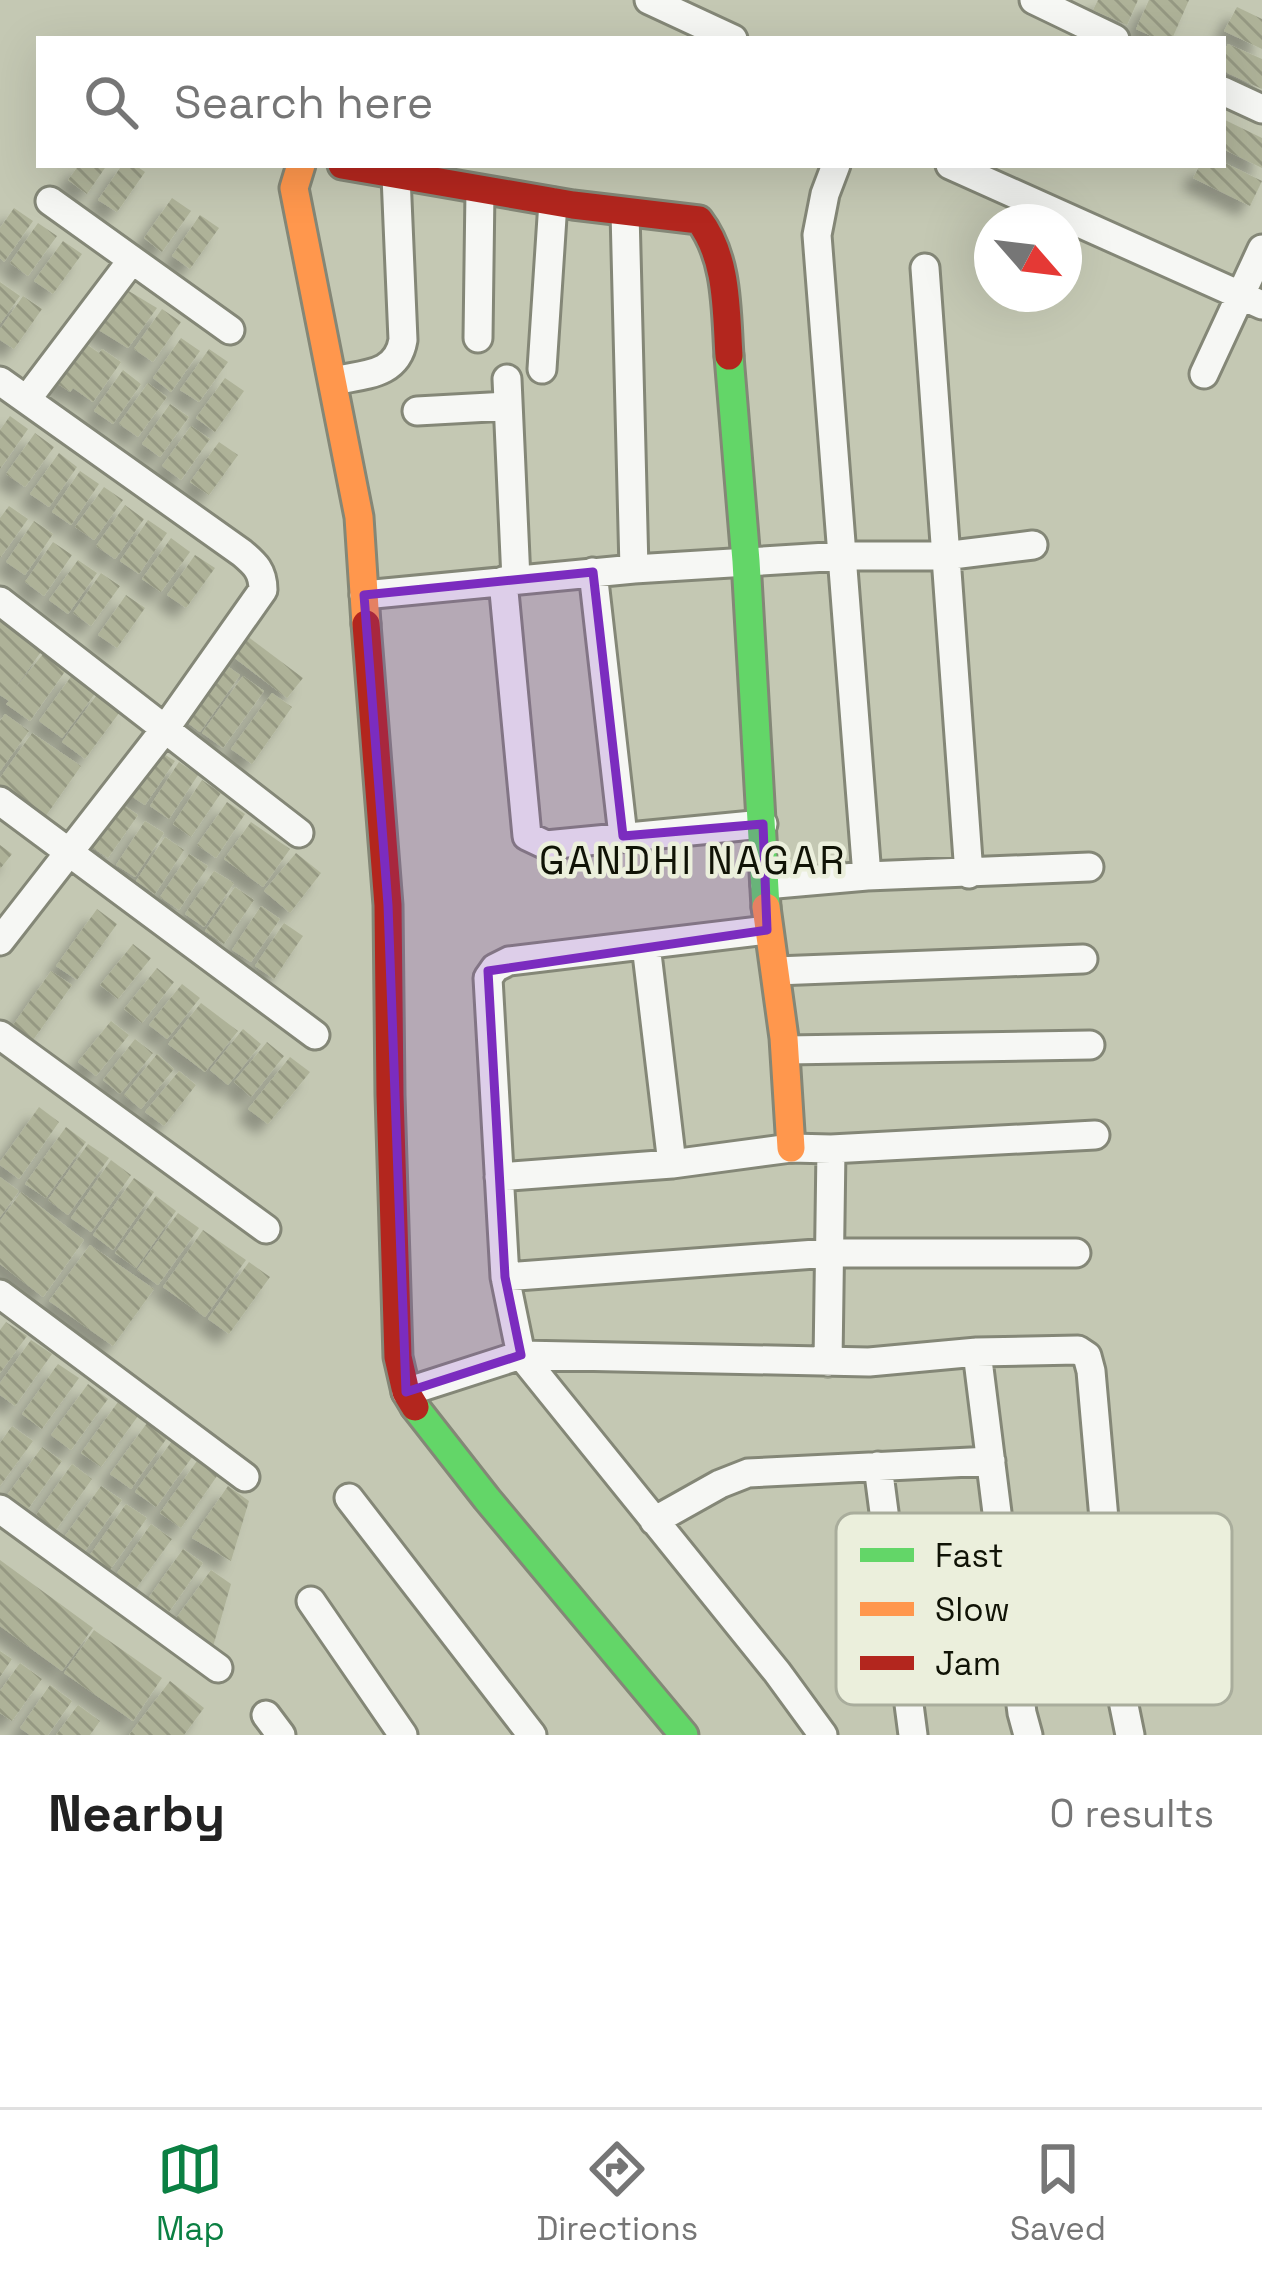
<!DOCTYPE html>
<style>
body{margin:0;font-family:"Space Grotesk",sans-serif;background:#f2f2f2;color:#222}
.compass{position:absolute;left:974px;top:204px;width:108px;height:108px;border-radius:50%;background:#fff;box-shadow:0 12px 48px #0002;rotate:118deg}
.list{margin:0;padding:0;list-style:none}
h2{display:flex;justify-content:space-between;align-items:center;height:156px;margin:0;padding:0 48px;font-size:51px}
h2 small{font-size:39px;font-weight:400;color:#767676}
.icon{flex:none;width:66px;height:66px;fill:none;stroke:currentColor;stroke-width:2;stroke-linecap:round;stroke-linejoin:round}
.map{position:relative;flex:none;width:1262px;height:1735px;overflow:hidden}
.search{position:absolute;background:#fff;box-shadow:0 12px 48px #0002;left:36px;right:36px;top:36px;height:132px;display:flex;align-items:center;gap:30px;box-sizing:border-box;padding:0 42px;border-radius:0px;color:#767676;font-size:45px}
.sheet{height:372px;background:#fff}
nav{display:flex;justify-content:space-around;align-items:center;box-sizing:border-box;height:168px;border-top:3px solid #e0e0e0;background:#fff;font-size:33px;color:#767676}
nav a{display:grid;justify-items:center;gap:6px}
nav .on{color:#0b8043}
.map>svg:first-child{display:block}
</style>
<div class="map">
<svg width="1262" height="1735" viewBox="0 0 1262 1735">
<defs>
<pattern id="building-back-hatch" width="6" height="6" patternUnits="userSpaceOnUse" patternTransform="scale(3)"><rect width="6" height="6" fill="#aeb298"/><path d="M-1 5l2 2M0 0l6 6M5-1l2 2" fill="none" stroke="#959882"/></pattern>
<filter id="shadow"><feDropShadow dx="-11" dy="11" stdDeviation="6" flood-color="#0004"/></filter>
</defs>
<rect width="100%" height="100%" fill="#c4c8b3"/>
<path fill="url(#building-back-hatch)" filter="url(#shadow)" d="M1098,0H1138L1127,25L1093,10Z
M1149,0H1189L1172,39H1158L1136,29Z
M1237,7L1262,19V49L1224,31Z
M1228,44L1262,59V89L1223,71V53Z
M1223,119L1262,138V168L1223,149Z
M1223,162L1262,181L1250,206L1193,178L1200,165H1223Z
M79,165H107L87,194L68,180Z
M122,165H135L145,172L117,212L98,200Z
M172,198L191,211L162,252L144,238Z
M14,208L33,221L4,262L0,258V228Z
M200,215L219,228L190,269L172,256Z
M38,223L57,236L28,276L10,263Z
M63,241L82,254L53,294L34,281Z
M0,282L20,296L0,324Z
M117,284L157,308L128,348L89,324Z
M23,296L42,309L14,349L0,340V329Z
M162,309L181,322L153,362L134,349Z
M181,338L200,351L171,392L153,378Z
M79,339L99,353L102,349L121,362L93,402L73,388L70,392L51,379Z
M209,349L228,362L199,402L180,390Z
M123,370L141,384L113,424L94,411Z
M225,378L244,391L215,432L196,418Z
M148,383L167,397L138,437L119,424Z
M170,404L189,417L160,457L142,444Z
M10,416L28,429L0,469V430Z
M191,426L210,439L181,480L162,466Z
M35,433L54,447L25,487L6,474Z
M219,442L238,455L209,495L190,482Z
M59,453L77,467L49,507L30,494Z
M80,471L99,484L71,525L52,512Z
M104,487L123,500L94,540L75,527Z
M125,505L144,519L115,559L96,546Z
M9,506L28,519L0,558V518Z
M148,520L167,533L139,574L120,561Z
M34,521L53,534L25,575L6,562Z
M171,538L190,552L161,592L142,579Z
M53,542L72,555L44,596L25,582Z
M195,555L215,568L186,608L167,595Z
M78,560L97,573L68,614L49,600Z
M101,573L120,586L91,626L73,613Z
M126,595L145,608L117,648L98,635Z
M0,615L43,649L13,691L43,654L66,670L30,721L6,704L9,701L0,695Z
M247,636L303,678L287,698L232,656Z
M220,661L240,675L200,732L180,717Z
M75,671L99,688L62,738L39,721Z
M243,676L264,691L223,748L202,733Z
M99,692L122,709L85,759L62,742Z
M272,693L292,707L252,764L231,749Z
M5,714L29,731L0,771V721Z
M32,733L81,766L45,817L0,787V778Z
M156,749L175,761L145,805L126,793Z
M179,762L198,775L169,819L150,806Z
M202,780L221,793L191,837L173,824Z
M119,802L138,815L108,858L90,846Z
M227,802L245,814L216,858L197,845Z
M145,821L164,833L135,877L116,865Z
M251,822L290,849L263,887L224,859Z
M165,837L184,850L155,894L136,881Z
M0,845L12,854L0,869Z
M296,853L321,873L290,913L264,891Z
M189,854L208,866L179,910L160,897Z
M214,871L234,883L204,927L185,914Z
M235,887L254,900L224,944L205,931Z
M261,906L280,919L251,962L232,950Z
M97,909L117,924L77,980L56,966Z
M284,923L303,936L274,979L255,966Z
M133,944L151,958L118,999L100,985Z
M157,968L174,982L142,1023L124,1009Z
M51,971L72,985L31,1043L11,1028Z
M182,984L200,998L167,1039L149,1025Z
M201,1003L238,1031L205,1072L168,1044Z
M111,1021L129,1035L96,1076L78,1062Z
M243,1029L261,1044L228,1085L210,1070Z
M135,1039L153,1053L120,1094L103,1080Z
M267,1042L284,1056L251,1097L234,1082Z
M157,1054L174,1069L141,1109L124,1095Z
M290,1057L310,1072L268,1124L248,1109Z
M179,1071L196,1085L164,1126L145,1112Z
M39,1107L59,1122L19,1179L0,1165V1162Z
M66,1127L86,1142L46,1198L25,1184Z
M88,1144L109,1158L68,1215L48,1200Z
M111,1160L131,1175L91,1232L71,1218Z
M0,1177L19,1191L0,1217Z
M134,1178L154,1192L113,1250L93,1235Z
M21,1192L84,1240L43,1297L0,1264V1221Z
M156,1196L176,1211L136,1268L115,1253Z
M178,1213L199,1228L158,1285L137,1270Z
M203,1230L246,1260L205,1317L163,1287Z
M90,1245L154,1289L113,1346L49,1301Z
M249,1262L270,1277L229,1334L208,1319Z
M6,1322L27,1336L0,1373V1330Z
M31,1340L52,1354L15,1406L0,1395V1383Z
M58,1364L79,1378L42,1429L22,1414Z
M88,1384L108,1399L71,1450L51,1435Z
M118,1402L138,1416L101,1467L81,1453Z
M147,1423L167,1438L131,1489L110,1474Z
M12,1426L33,1441L0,1486V1443Z
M172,1441L193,1456L156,1507L135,1492Z
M42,1447L62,1461L26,1512L5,1498Z
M197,1461L217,1476L181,1528L160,1513Z
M72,1464L92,1479L56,1530L36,1515Z
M101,1486L122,1500L85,1551L65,1536Z
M228,1486L249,1501L231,1561L192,1538Z
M126,1504L147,1518L110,1570L90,1555Z
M151,1524L172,1539L135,1590L115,1576Z
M183,1549L203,1563L167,1615L147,1600Z
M0,1560L93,1628L62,1671L0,1626Z
M211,1570L231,1584L212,1650L174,1621Z
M94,1630L162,1678L133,1721L64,1673Z
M0,1651L12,1659L0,1677Z
M20,1663L42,1679L12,1721L0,1713V1691Z
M170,1681L204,1708L184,1735H129Z
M50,1685L72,1701L48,1735H30L20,1728Z
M78,1705L100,1721L90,1735H56Z"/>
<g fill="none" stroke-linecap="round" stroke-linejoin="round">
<defs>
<path id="street" d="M649,0L733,39
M1034,0L1115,39
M1223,91L1262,109
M836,165L825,194L817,235L867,876
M950,165L1262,305
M50,201L230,330
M625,212L634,569
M925,268L969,874
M478,338L480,190
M542,369L553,202
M1204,374L1262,249
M507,379L516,580
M0,381L242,553C255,564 263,571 263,590L165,729L0,941
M333,381C364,374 397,376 403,340L396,176
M27,399L132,260
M417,411L508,406
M593,572L623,836
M503,581L527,836L546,845L763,824
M364,595L634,569L843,556H944L1033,545
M0,601L299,833
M0,801L315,1035
M765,885L867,876L1089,867
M767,930L509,961L495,968L488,978L505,1277L521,1355L777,1672L823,1735
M646,945L672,1164
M776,971L1083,959
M0,1035L266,1229
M786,1050L1090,1045
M499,1177L672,1164L791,1148L831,1149L1095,1135
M505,1277L829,1253H1076
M0,1294L245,1477
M977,1352L1022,1713L1028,1735
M828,1362L831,1149
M406,1392L521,1355L869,1362L977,1352L1078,1350L1087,1356L1091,1371L1104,1519L1105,1585L1117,1648L1120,1686L1130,1735
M878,1466L913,1735
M349,1498L532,1735
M0,1509L218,1668
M654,1521L720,1484L748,1473L991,1461
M311,1601L403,1735
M266,1715L281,1735"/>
<path id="fast" d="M729,356L746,561L766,907
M415,1407L487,1499L684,1735"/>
<path id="slow" d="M301,165L294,188L359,517L366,624
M766,907L784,1038L791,1148"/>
<path id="jam" d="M342,165L573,205L699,220C728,258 726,310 729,356
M366,624L388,905L390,1095L398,1357L406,1392L415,1407"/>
</defs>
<use href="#street" stroke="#848777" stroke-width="33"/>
<use href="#fast" stroke="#848777" stroke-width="33"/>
<use href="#slow" stroke="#848777" stroke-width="33"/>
<use href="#jam" stroke="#848777" stroke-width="33"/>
<use href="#street" stroke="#f6f7f4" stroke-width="27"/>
<use href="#fast" stroke="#63d668" stroke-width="27"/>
<use href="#slow" stroke="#ff974d" stroke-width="27"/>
<use href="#jam" stroke="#b3261e" stroke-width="27"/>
</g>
<path fill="#7b2cbf" fill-opacity="0.2" stroke="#7b2cbf" stroke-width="9" stroke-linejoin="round" d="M593,572L623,836L763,824L767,930L488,971L505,1277L521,1355L406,1392L388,905L364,595Z"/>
<g text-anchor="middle" stroke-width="9" stroke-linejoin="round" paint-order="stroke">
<g font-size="39" letter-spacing="3" fill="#101306" stroke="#ebefdc">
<text x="693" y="874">GANDHI NAGAR</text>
</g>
</g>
<rect x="836" y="1513" width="396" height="192" rx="18" fill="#ebefdc" stroke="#a9ad9c" stroke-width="3"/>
<rect x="860" y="1548" width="54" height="14" fill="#63d668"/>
<rect x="860" y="1602" width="54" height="14" fill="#ff974d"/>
<rect x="860" y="1656" width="54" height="14" fill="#b3261e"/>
<g font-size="33" fill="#101306">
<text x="935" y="1567">Fast</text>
<text x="935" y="1621">Slow</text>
<text x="935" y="1675">Jam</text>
</g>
</svg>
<svg class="compass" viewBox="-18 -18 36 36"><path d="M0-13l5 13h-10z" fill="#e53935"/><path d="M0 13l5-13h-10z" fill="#767676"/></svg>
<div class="search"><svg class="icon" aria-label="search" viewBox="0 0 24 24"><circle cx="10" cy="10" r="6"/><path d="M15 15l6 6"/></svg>Search here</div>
</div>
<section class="sheet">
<h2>Nearby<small>0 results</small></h2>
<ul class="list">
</ul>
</section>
<nav>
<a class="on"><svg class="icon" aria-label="map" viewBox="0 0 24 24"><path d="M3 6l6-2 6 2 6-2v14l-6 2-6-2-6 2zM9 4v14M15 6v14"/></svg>Map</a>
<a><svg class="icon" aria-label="directions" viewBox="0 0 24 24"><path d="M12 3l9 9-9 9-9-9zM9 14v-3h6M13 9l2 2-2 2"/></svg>Directions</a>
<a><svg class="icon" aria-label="saved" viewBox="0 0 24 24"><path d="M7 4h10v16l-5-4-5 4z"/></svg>Saved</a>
</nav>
